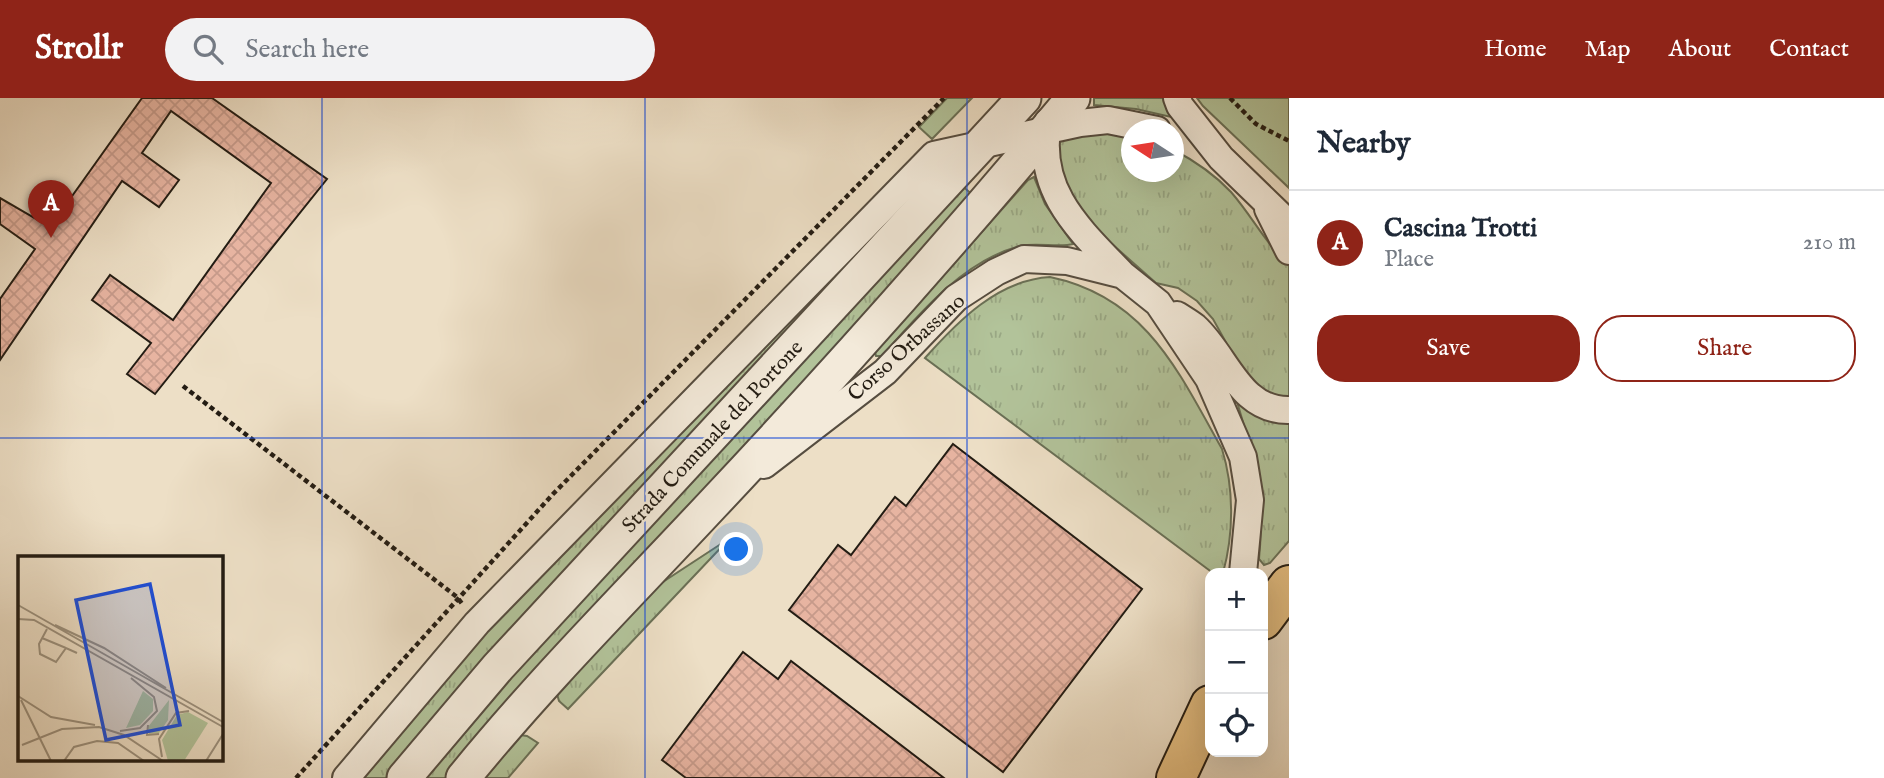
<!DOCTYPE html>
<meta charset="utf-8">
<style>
body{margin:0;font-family:"IM FELL English",serif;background:#f2f2f3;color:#1f2937}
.controls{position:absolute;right:21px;bottom:21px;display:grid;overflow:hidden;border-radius:14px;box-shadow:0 7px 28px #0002}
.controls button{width:63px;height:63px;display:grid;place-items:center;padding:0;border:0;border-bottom:2px solid #e0e1e3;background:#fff;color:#1f2937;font:35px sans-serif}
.compass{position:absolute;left:1121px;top:21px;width:63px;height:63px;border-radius:50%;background:#fff;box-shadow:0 7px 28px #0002;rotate:282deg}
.you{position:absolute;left:737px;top:452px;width:24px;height:24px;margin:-18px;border:5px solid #fff;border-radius:50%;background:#1a73e8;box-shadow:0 0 0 10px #1a73e833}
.badge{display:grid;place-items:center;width:46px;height:46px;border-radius:50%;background:#8f2418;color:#fff;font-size:23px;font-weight:700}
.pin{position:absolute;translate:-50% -58px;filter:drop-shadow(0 2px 4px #0008)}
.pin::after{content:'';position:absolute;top:37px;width:24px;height:21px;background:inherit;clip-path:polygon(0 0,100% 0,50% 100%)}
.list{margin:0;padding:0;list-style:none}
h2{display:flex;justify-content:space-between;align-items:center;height:91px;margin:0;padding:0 28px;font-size:30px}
h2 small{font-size:23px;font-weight:400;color:#747a83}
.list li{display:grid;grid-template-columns:46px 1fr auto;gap:21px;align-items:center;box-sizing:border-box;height:105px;padding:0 28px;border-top:2px solid #e0e1e3}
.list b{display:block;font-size:26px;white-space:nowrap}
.list p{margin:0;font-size:23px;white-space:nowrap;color:#747a83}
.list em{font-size:23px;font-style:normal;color:#747a83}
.actions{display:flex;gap:14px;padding:21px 28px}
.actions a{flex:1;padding:16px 0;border:2px solid #8f2418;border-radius:28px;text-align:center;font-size:24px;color:#8f2418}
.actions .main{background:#8f2418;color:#fff}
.icon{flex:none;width:38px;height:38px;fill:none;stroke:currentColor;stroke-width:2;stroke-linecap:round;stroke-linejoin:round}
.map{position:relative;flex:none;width:1289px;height:680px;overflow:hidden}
header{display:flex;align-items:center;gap:42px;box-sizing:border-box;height:98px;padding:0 35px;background:#8f2418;color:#fff}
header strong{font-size:33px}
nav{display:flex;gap:38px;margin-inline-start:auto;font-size:24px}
.search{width:490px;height:63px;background:#f2f2f3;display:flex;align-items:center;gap:18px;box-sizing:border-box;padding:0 24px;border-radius:38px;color:#747a83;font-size:26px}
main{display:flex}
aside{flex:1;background:#fff}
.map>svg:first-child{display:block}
</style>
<header>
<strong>Strollr</strong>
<div class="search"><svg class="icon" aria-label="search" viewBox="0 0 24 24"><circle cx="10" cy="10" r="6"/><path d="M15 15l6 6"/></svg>Search here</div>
<nav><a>Home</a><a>Map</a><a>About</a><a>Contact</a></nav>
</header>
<main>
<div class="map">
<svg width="1289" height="680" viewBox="0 0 1289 680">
<defs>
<pattern id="grass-tufts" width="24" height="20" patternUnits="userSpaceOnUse" patternTransform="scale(1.75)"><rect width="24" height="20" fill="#b2c39a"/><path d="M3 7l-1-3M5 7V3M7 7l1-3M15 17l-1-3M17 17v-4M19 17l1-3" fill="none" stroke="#99a784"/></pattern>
<pattern id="building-cross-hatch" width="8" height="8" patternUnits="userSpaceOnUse" patternTransform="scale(1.75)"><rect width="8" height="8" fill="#e7b4a1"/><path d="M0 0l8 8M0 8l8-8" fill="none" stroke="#c69a8a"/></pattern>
</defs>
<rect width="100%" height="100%" fill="#eddfc6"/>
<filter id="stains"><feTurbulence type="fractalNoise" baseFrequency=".00286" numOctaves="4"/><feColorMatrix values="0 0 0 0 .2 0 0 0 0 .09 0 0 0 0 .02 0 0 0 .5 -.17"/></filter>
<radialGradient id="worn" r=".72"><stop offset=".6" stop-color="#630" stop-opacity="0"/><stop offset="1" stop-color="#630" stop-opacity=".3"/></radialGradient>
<path fill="url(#grass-tufts)" stroke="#6a7056" stroke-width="2" d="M947,0H972L932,41L919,29Z
M1094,0H1166L1171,19L1136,11L1094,7Z
M1092,33L1131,38L1132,74H1174V52C1195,63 1214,76 1231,94C1252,118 1266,146 1289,168V300L1282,301L1248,284L1213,221L1197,203L1178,190L1156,185L1095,131L1067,93L1056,49L1060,42Z
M1034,79L1045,106L1073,146C1060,150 1036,144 1020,148C964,162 918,217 882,258H876L875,254L1028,82Z
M960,86L974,98L446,680H421L457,636Z
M1050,179C1146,199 1178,273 1222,351C1234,390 1234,435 1223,475H1213L925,260C958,223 998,182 1050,179Z
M808,205L813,209L475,574L386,680H358L458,561Z
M1237,304L1289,319V443L1270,465L1264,467L1259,461C1265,403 1254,359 1237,304Z
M730,440L568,611L559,603L557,596L643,497Z
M520,637L527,638L538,645L508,680H481Z"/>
<path fill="#b2c39a" stroke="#6a7056" stroke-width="2" d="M1197,0H1289V90L1203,8Z"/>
<path fill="url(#building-cross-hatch)" stroke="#231c13" stroke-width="2" d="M142,0H212L327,81L155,296L127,276L151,245L92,202L110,177L173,222L271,85L171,13L142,55L179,82L159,109L122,83L0,262V201L35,151L0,126V100L50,129Z
M953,346L1142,491L1003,674L789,512L838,447L851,457L895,399L906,408Z
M743,554L778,581L791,563L944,680H686L662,662Z"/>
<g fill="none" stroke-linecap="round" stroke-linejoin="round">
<defs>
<path id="minor" d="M1177,0L1180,8L1221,60L1289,126
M1048,24C1035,93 1079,131 1123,177
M1268,111L1289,153
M1177,217C1183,221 1190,225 1195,229C1227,258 1239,313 1289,312
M764,367L885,274L956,200L996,174L1024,161L1067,163L1123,177L1158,205L1209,281L1243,359L1250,402L1243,475
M346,680L477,525L934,57L1080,25L1108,22L1157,32"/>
<path id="tertiary" d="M404,680L498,569L1024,0
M463,680C541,584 628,497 712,407C836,275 957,139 1073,0"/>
<path id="primary" d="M1263,522L1289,487
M1176,680L1210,607"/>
</defs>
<use href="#minor" stroke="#564d40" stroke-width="30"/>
<use href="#tertiary" stroke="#564d40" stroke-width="37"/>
<use href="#primary" stroke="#231c13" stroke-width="42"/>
<path stroke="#231c13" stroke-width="4.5" stroke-dasharray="5 3.5" stroke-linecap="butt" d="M1230,0L1256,26L1289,43
M183,288L457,499L463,507
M296,680L553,396L944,0"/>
<use href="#minor" stroke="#f3eada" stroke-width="26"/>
<use href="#tertiary" stroke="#f3eada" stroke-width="33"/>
<use href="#primary" stroke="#e6c083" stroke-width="38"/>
</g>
<path fill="none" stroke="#1d4ed8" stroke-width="2" stroke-opacity="0.55" d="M322,0V680M645,0V680M967,0V680M0,340H1289"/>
<g text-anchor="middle" stroke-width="5" stroke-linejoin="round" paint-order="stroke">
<g font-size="21" fill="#231c13" stroke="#f3eada">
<text transform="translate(906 249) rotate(-42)" y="7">Corso Orbassano</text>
<text transform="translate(712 338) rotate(-47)" y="7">Strada Comunale del Portone</text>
</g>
</g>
<g transform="translate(18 458)">
<rect width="205" height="205" fill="#eddfc6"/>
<path d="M125,135L135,143V155L122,169L108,172ZM151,144L150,164L141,177L131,178L130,171Z" fill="#b2c39a"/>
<path d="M170,156L190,167L166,205H150L144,184L159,159Z" fill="#b2c39a"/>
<path fill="none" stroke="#9c917e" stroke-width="2" d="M0,49L205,166M0,63L16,64L205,171M37,69L86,92L148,132M29,73L21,88L22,98L38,106L48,92L59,97M24,82L48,92M0,140L33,161L77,169M3,144L33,205M130,169L129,179L141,178M102,175L122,172L139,155L136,141L113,122M4,189L44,173L81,171L106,179L145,205M144,201L141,183L158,157L171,155M46,205L56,191L79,185L100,187L126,205M188,205L205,178"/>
<path fill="#1d4ed8" fill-opacity="0.15" stroke="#1d4ed8" stroke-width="3.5" d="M132,28L162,169L88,184L58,44Z"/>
<rect width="205" height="205" fill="none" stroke="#231c13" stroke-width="3.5"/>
</g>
<rect width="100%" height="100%" filter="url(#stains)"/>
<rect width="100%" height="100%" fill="url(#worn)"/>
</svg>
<div class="controls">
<button>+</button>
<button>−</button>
<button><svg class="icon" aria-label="locate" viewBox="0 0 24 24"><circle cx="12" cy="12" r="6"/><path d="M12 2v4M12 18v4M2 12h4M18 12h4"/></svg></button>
</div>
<svg class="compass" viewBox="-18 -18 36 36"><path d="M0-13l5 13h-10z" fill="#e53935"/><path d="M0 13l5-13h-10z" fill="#747a83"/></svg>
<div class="you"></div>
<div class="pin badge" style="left:51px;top:140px">A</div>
</div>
<aside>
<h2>Nearby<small></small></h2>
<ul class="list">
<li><span class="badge">A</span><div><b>Cascina Trotti</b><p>Place</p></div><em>210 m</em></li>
</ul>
<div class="actions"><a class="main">Save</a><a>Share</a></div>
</aside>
</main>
